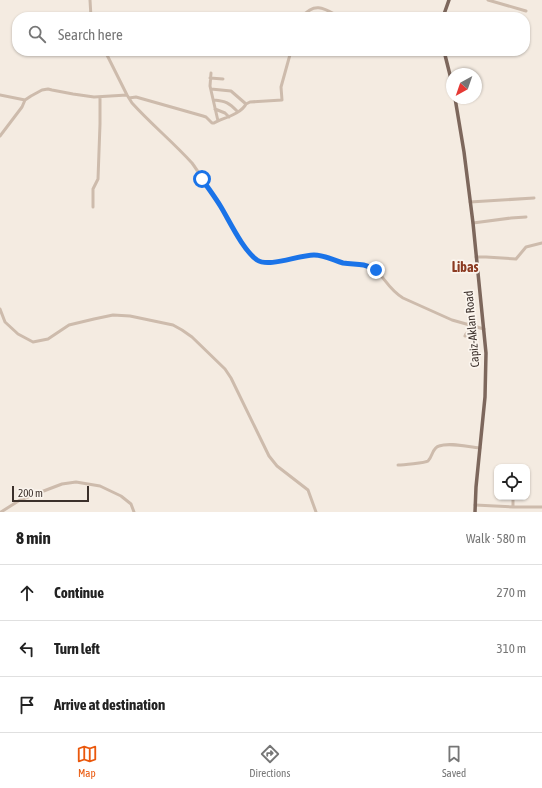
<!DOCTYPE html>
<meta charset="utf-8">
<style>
body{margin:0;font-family:"Asap Condensed",sans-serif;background:#f2f2f2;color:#222}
.controls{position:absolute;right:12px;bottom:12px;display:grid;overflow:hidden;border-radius:8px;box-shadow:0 1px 3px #0004}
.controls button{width:36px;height:36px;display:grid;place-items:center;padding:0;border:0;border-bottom:1px solid #e0e0e0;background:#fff;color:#222;font:20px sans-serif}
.compass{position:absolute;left:446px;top:68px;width:36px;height:36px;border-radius:50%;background:#fff;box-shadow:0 1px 3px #0004;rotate:220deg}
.scale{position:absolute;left:12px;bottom:10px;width:77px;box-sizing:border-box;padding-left:4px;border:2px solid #3b302b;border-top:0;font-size:11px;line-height:14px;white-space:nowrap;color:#3b302b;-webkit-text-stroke:3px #fbf5ee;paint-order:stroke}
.stop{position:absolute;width:12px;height:12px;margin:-9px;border:3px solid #1a73e8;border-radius:50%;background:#fff}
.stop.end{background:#1a73e8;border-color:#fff;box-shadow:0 1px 4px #0008}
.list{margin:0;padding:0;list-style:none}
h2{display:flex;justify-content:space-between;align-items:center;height:52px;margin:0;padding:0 16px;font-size:17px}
h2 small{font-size:13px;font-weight:400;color:#767676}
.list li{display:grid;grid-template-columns:26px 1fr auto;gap:12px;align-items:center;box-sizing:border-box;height:56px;padding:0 16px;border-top:1px solid #e0e0e0}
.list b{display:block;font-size:15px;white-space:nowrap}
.list em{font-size:13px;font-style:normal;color:#767676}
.icon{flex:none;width:22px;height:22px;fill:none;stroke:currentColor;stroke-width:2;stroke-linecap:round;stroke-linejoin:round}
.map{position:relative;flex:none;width:542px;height:512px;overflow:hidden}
.search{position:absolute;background:#fff;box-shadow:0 1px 3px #0004;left:12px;right:12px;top:12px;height:44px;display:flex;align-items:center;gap:10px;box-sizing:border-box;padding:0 14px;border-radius:16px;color:#767676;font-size:15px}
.sheet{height:220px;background:#fff}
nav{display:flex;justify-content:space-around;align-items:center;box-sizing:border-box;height:56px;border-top:1px solid #e0e0e0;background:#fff;font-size:11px;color:#767676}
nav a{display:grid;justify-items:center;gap:2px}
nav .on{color:#ea580c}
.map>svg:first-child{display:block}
</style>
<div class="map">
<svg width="542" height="512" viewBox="0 0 542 512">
<rect width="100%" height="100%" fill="#f4ebe1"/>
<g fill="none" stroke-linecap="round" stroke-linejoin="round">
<path stroke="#cdbbac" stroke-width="3" d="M90,0L91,17
M488,0L526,11
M302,17C315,1 325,9 340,17
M105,51L127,95L132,103C151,124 173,142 192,163C198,171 203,180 208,188C212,194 216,200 220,206C230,221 245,255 261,262C270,266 294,257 305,256C309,255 313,255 317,255C327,256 334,261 343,263C355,265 368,262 378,272C386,281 391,291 403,298L452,320L484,329
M211,73L210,86L218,121
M210,78L223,79
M211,89L231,91L246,104
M0,95L25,100
M129,98L136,97L203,116L206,117L212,123H214C223,118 241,114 246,104L250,102L282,100L281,87L291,51
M214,100C226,101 229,103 237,111
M215,109L225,113L229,117
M0,136L22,107L25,100L31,96L42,90L48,89L52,90L73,94L94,97L127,95
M470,202L534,198
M93,207V189L98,179L100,124V97
M473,223L511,218L526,217
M476,257H486L516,259L526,247L542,243
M0,309L5,322L18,334L33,342L48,339L69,325L94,319L113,315L130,316L173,325L182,330L192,337L225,369L231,378L269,456L277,466L308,490L316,512
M465,336L466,334L472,332L475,327
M398,465C402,465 425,463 428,461C433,456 432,448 439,446C450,442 468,447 480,448
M513,497V507
M475,505L513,507H542
M1,512L20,500L62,484L76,482L100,486L121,496L131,504L134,512"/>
<path stroke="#7d675c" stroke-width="3.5" d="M443,17L449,0
M444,51L452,83
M455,98L464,152L473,223L486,353L485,397L476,487L475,512"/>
</g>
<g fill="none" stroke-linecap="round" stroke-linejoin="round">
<path stroke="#1a73e8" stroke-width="5" d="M202,179C208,188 215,197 221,207C230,222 243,250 257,260C269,268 298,255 314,255C325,255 333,260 343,263C356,265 362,262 376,270"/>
</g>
<g text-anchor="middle" stroke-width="3.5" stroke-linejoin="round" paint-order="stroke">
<g font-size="12" fill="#3b302b" stroke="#fbf5ee">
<text transform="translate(472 329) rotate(-95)" y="4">Capiz-Aklan Road</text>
</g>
<g font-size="14" font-weight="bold" fill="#8c3b22" stroke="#fbf5ee">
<text x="465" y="272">Libas</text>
</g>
</g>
</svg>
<div class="controls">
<button><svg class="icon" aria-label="locate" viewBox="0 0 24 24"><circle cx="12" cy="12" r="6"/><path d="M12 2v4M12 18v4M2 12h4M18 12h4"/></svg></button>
</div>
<svg class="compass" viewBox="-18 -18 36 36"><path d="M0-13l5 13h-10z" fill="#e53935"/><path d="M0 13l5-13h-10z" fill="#767676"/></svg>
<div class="scale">200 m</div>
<div class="stop" style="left:202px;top:179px"></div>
<div class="stop end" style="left:376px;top:270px"></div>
<div class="search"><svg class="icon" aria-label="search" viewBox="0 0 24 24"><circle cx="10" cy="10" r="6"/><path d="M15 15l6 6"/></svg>Search here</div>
</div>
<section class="sheet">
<h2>8 min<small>Walk · 580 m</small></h2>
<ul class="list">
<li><svg class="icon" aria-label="ahead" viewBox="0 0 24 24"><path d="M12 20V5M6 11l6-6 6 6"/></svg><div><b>Continue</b></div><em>270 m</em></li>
<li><svg class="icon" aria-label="left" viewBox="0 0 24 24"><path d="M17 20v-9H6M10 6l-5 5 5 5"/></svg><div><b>Turn left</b></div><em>310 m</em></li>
<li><svg class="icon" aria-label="arrive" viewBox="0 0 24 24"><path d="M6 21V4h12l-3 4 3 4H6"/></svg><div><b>Arrive at destination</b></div></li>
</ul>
</section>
<nav>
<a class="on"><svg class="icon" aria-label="map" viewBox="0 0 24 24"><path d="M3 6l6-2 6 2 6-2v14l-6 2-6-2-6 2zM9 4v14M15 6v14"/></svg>Map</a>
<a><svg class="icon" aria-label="directions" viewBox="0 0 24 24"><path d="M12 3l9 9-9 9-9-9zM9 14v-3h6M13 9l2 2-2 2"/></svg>Directions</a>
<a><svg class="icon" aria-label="saved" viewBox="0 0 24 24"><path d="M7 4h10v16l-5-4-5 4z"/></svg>Saved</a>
</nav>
